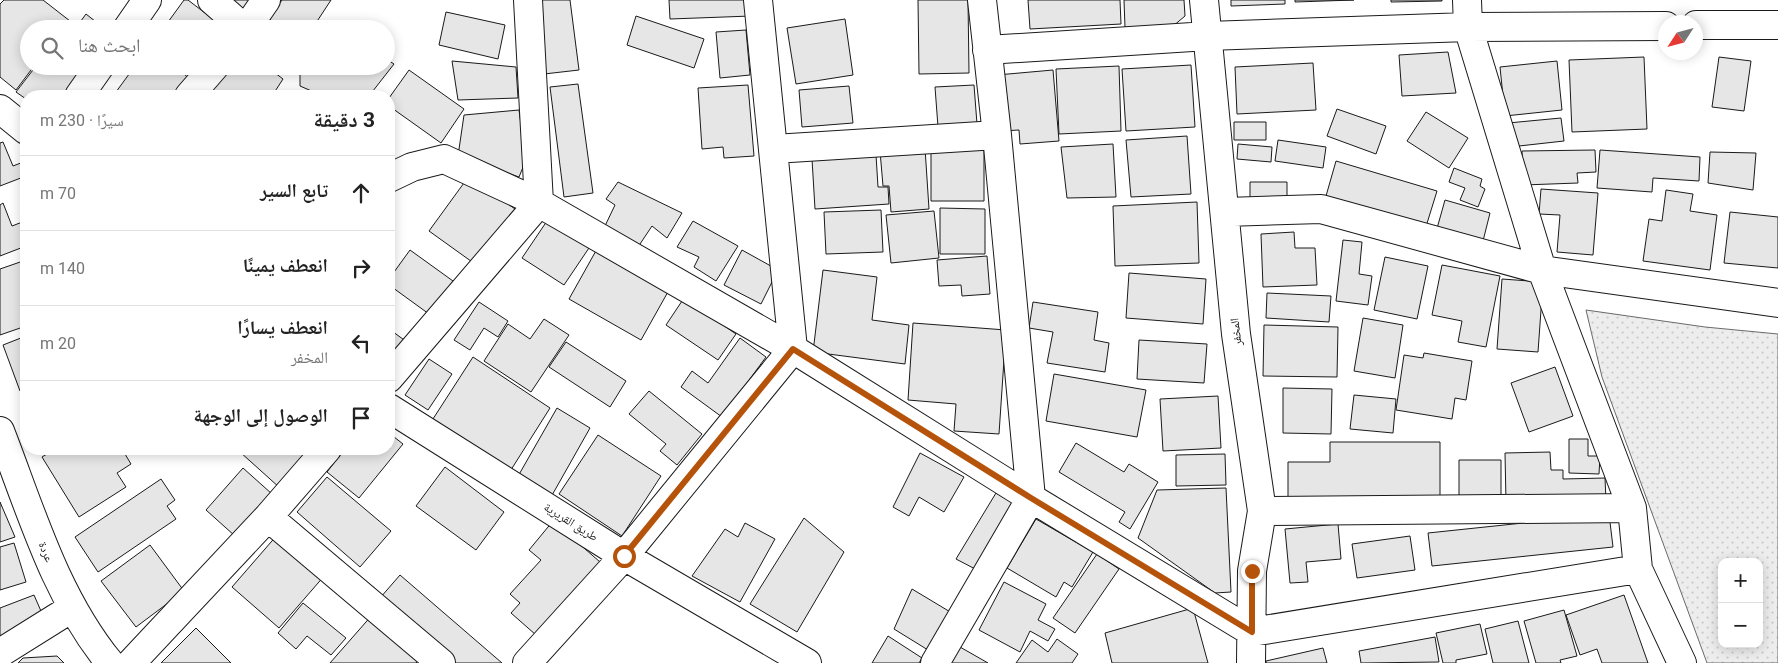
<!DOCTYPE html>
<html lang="ar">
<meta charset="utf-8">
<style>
body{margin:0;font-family:Roboto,"Noto Naskh Arabic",sans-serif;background:#f2f2f2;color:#222;direction:rtl}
.controls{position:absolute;right:15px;bottom:15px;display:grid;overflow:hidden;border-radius:10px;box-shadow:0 2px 12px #0003}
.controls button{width:45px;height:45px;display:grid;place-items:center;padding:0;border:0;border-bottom:1px solid #e0e0e0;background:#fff;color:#222;font:25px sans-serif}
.compass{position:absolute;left:1658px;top:15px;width:45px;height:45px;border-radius:50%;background:#fff;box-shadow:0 2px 12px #0003;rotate:234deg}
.stop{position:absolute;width:15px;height:15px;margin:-11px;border:4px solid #b45309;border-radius:50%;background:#fff}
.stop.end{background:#b45309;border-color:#fff;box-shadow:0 1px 5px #0008}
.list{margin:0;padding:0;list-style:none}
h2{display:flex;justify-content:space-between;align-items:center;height:65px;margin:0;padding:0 20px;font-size:21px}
h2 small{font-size:16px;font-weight:400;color:#767676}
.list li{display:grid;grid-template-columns:32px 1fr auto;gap:15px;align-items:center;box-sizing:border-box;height:75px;padding:0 20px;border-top:1px solid #e0e0e0}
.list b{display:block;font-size:19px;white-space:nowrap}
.list p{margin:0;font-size:16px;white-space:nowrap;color:#767676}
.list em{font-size:16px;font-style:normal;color:#767676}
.icon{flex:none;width:28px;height:28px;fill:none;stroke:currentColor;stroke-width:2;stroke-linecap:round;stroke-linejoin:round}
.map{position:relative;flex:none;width:1778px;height:663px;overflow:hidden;direction:ltr}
.search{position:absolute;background:#fff;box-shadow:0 2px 12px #0003;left:20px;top:20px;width:375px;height:55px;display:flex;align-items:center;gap:12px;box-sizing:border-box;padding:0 18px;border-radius:28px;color:#767676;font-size:19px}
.panel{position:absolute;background:#fff;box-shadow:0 2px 12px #0003;left:20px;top:90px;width:375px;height:365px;border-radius:20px;direction:rtl}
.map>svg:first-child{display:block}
</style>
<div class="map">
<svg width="1778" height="663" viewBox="0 0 1778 663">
<defs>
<pattern id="park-dots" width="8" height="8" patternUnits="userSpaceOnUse" patternTransform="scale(1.25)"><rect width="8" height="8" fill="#ededed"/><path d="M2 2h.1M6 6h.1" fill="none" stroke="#cbcbcb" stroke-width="1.8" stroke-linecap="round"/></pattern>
</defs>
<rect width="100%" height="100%" fill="#fff"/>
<path fill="url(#park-dots)" stroke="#6a6a6a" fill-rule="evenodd" d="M1586,310L1705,327L1778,334V663H1707L1602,377ZM1722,562H1759V644H1722Z"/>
<path fill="#e6e6e6" stroke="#1a1a1a" d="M4,0H43L70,21L64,29H29V66H34L16,90L0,77V4Z
M184,0H188L226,29H163Z
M224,0H254L243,15Z
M282,0H331L312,29H284L269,19Z
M535,0H570L579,70L544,74Z
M669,0H750L751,16L670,19Z
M918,0H968L969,73L919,74Z
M1028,0H1120L1121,24L1030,29Z
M1124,0H1184L1185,16L1172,27L1125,28Z
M1231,0H1285V4L1231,6Z
M1295,0H1354L1295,2Z
M1391,0H1442V1L1391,2Z
M446,12L505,25L498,59L439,45Z
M86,14L105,29H75Z
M636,16L704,39L694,68L627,45Z
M845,19L853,75L796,84L787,28Z
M746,30L750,75L720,78L716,32Z
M1448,52L1456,93L1402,96L1399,55Z
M1644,57L1647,129L1572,132L1569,60Z
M1719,57L1751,61L1744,111L1712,107Z
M386,59L394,64L369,96H323L300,86V68L302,66H386Z
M452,61L516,67L518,98L458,100Z
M1557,61L1562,110L1505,116L1500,67Z
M1313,63L1316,110L1237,114L1235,67Z
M1191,65L1195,127L1126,131L1122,69Z
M36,66H93L70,96H26V99L16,92Z
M135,66H175L193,82L183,96H113Z
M232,66H266L283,79L272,96H207Z
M1119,66L1121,131L1059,134L1056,69Z
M409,70L464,109L441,143L389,106V98Z
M1053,70L1059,141L1020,144L1019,130L1002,131L997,75Z
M578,84L593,193L564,197L550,87Z
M748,85L754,156L724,158L723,147L702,149L698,88Z
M974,85L977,124L938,127L935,87Z
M849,86L853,123L802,127L799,90Z
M1337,109L1386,126L1376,154L1327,136Z
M519,110L526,160L519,177L458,156L464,115Z
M1426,112L1468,138L1449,168L1407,141Z
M1561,118L1564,141L1510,147L1508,123Z
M1234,122H1266V140H1234Z
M1187,136L1191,194L1131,197L1126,140Z
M1278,140L1326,147L1323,168L1275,161Z
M3,142L13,166L26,161V176L0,186V143Z
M1113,144L1116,197L1067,198L1061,147Z
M1238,144L1272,147L1271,162L1237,159Z
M925,148L929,209L891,212L889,186H883L880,151Z
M931,150H984V201H931Z
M1595,150L1596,172L1577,173L1578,183L1523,185L1522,151Z
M1600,150L1700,157L1699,181L1653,178L1652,192L1597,188Z
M1710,152L1756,153L1753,190L1708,183Z
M876,155L878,187H888L889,204L815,209L812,159Z
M1336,161L1437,191L1424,233L1324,203Z
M1454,168L1482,179L1480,186L1485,189L1478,207L1460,200L1465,188L1449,182Z
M469,176L515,209L475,264L429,231Z
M618,182L682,213L667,238L652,226L638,247L604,228L615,205L606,199Z
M1250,182H1287V204H1250Z
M1541,189L1598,193L1593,255L1557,252L1560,215L1539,214Z
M1666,190L1693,194L1690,211L1717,215L1710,270L1643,261L1649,219L1662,221Z
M1445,200L1490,213L1482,245L1436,232Z
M1197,202L1199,263L1115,266L1113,206Z
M3,203L12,226L25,221L26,225V246L0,256V205Z
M940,208L985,209V254H940Z
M881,210L883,252L826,254L824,212Z
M934,211L939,258L891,263L886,215Z
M1730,212L1778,217V268L1724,263Z
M549,218L591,245L564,285L522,258Z
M693,221L738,246L716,281L694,267L699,257L677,247Z
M1294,232L1295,248H1315L1317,285L1263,287L1261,234Z
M1343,240L1362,242L1359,274L1372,276L1368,305L1336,301Z
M597,249L669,290L641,340L569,299Z
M410,250L453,281L429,314L389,285V279Z
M742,250L778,270L761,304L724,285Z
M987,256L990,294L962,296L961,285L939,286L937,260Z
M1385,257L1428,266L1417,319L1374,310Z
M26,260V326L0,335V269Z
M1442,265L1500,276L1486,347L1458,342L1462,321L1432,315Z
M823,270L877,277L872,320L909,325L905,364L813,352Z
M1129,273L1206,279L1203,324L1126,318Z
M1502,279L1543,282L1538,352L1497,349Z
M1267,293L1331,296L1329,322L1266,318Z
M684,298L736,334L718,360L666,325Z
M479,302L508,321L498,337L484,328L470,350L454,340Z
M1033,302L1098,312L1094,340L1109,343L1105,372L1047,363L1053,332L1029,328Z
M1363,318L1403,325L1395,378L1354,371Z
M544,319L569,335L531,392L484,361L508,324L530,339Z
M913,323L1006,330L999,434L954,431L956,404L908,400Z
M1264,325L1338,327L1337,377L1263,376Z
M389,329L407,342L389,368Z
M26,336V389L20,391L3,345Z
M740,338L766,357L722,417L681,387L692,371L708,383Z
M1139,340L1207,344L1204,383L1137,379Z
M566,342L626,381L610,407L549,367Z
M1424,353L1472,361L1466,400L1455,398L1452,419L1396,410L1404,355L1423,358Z
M473,357L550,408L509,473L431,422Z
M429,359L452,374L428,410L405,395Z
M1555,367L1573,416L1529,432L1511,383Z
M1054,374L1146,390L1137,437L1046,421Z
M1283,388L1332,389L1331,434L1283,433Z
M649,391L702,434L677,465L660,451L666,444L629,414Z
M1354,395L1396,399L1393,433L1350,429Z
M1218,396L1221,448L1163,451L1160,399Z
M557,408L590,428L551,497L517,478Z
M389,433L403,444L359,498L327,472L345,449H389Z
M598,435L661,476L622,536L559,494Z
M1569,439H1588V456H1600L1599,474L1569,473Z
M1330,442H1440V501L1288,502V462H1330Z
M1076,443L1124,472L1129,464L1158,482L1130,529L1119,522L1125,512L1059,472Z
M55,449H122L131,464L117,473L126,487L79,517L42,457Z
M243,449H317L280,488L240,452Z
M1550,452L1551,470H1563V479L1605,478L1606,501L1506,502L1505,453Z
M920,453L964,477L944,512L919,497L909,516L893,507Z
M1225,454L1226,485L1176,486V455Z
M1459,460H1501V501H1459Z
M445,467L504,512L476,550L416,506Z
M243,468L272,494L235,536L206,510Z
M327,477L391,531L360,567L297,512Z
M161,479L175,500L167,506L176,519L98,572L75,537Z
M1226,488L1231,592L1215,593L1138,538L1157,490Z
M996,493L1015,504L979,571L956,559Z
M0,502L15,537L0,542Z
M1609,514L1613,547L1432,566L1428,533Z
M804,518L844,552L797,632L750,604Z
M1036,519L1093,552L1072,587L1064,582L1056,597L1007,568Z
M553,521L600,562L536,635L511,613L520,603L510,594L541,560L529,550Z
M745,523L775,539L740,602L692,576L725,529L738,537Z
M1338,524L1341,559L1306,562L1308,582L1290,583L1285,529Z
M278,534L325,575L279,628L232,587Z
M1410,536L1415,570L1357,578L1352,544Z
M14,543L26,582L0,590V547Z
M150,545L184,591L136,627L101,581Z
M1097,554L1119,569L1075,633L1053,618Z
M400,575L502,663H454L380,598Z
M1004,582L1046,604L1038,620L1055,629L1048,641L1030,631L1020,652L979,630Z
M912,589L952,613L928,650L894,629Z
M34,595L44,618L0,641V608Z
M1624,595L1648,663H1602L1597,649L1580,655L1566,615Z
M303,603L346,638L331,655L307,636L296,649L278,633Z
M1193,608L1208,663H1112L1105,633Z
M1564,610L1577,656L1560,660L1561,663H1536L1524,621Z
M373,614L422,656L416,663H330Z
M1518,621L1529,663H1493L1485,629Z
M1480,624L1487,654L1456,660V663H1443L1436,633Z
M196,628L231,663H161Z
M888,636L922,658L919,663H872Z
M1435,637L1439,662L1361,663L1359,651Z
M1057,639L1078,654L1072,663H1016L1032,640L1048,652Z
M960,647L988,663H951Z
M1323,648L1327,663H1266V661Z
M57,656L64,663H18L23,658Z"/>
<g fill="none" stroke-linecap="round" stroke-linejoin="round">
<defs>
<path id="minor" d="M212,0L245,29
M1204,0L1236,334L1262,511L1252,571L1251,663
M1467,0L1468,27L1542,270L1632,508L1638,569L1682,663
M1696,25H1778
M127,29L147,0
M246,29L266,0
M987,50L1208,36L1468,27L1666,26
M79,96L100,66
M189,96L215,66
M0,109L26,130
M774,149L997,135
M389,178L412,167L444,159L539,203L793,349L1031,498L1252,632L1638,569
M1226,212L1321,209L1542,270L1778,303
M389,378L539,203L528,0
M389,408L624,556L807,663
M0,431C31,511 55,596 110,663
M1262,511L1632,508
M268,517L441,663
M0,653L72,608
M131,663L268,517L327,449
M527,663L624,556L793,349L758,0
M935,663L1031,498L997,135L982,0"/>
</defs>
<use href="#minor" stroke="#1a1a1a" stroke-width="30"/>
<use href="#minor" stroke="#fff" stroke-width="28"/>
</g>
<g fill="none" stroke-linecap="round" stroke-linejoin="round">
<path stroke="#b45309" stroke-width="6" d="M624,556L793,349L1031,498L1252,632V571"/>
</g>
<g text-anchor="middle" stroke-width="4" stroke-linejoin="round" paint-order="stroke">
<g font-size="12" fill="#1a1a1a" stroke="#fff">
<text transform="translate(1236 332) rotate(-97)" y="4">المخفر</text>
<text transform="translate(571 522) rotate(32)" y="4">طريق القريرية</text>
<text transform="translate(46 552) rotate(68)" y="4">عردة</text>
</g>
</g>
</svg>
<div class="controls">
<button>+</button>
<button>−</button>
</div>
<svg class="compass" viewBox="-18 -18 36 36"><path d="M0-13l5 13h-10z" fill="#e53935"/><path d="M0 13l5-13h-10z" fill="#767676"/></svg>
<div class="stop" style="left:624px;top:556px"></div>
<div class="stop end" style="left:1252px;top:571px"></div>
<div class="search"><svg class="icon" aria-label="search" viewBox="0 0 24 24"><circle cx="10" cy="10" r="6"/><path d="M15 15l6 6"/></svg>ابحث هنا</div>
<section class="panel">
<h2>3 دقيقة<small>سيرًا · 230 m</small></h2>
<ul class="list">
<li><svg class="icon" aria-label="ahead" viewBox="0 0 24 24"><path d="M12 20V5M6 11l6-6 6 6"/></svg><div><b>تابع السير</b></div><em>70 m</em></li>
<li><svg class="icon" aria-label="right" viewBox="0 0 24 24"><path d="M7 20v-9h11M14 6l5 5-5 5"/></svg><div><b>انعطف يمينًا</b></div><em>140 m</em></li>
<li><svg class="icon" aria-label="left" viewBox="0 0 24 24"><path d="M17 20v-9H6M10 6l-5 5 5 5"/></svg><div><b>انعطف يسارًا</b><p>المخفر</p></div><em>20 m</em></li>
<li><svg class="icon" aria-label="arrive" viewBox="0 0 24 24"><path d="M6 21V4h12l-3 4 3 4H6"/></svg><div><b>الوصول إلى الوجهة</b></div></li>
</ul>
</section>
</div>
